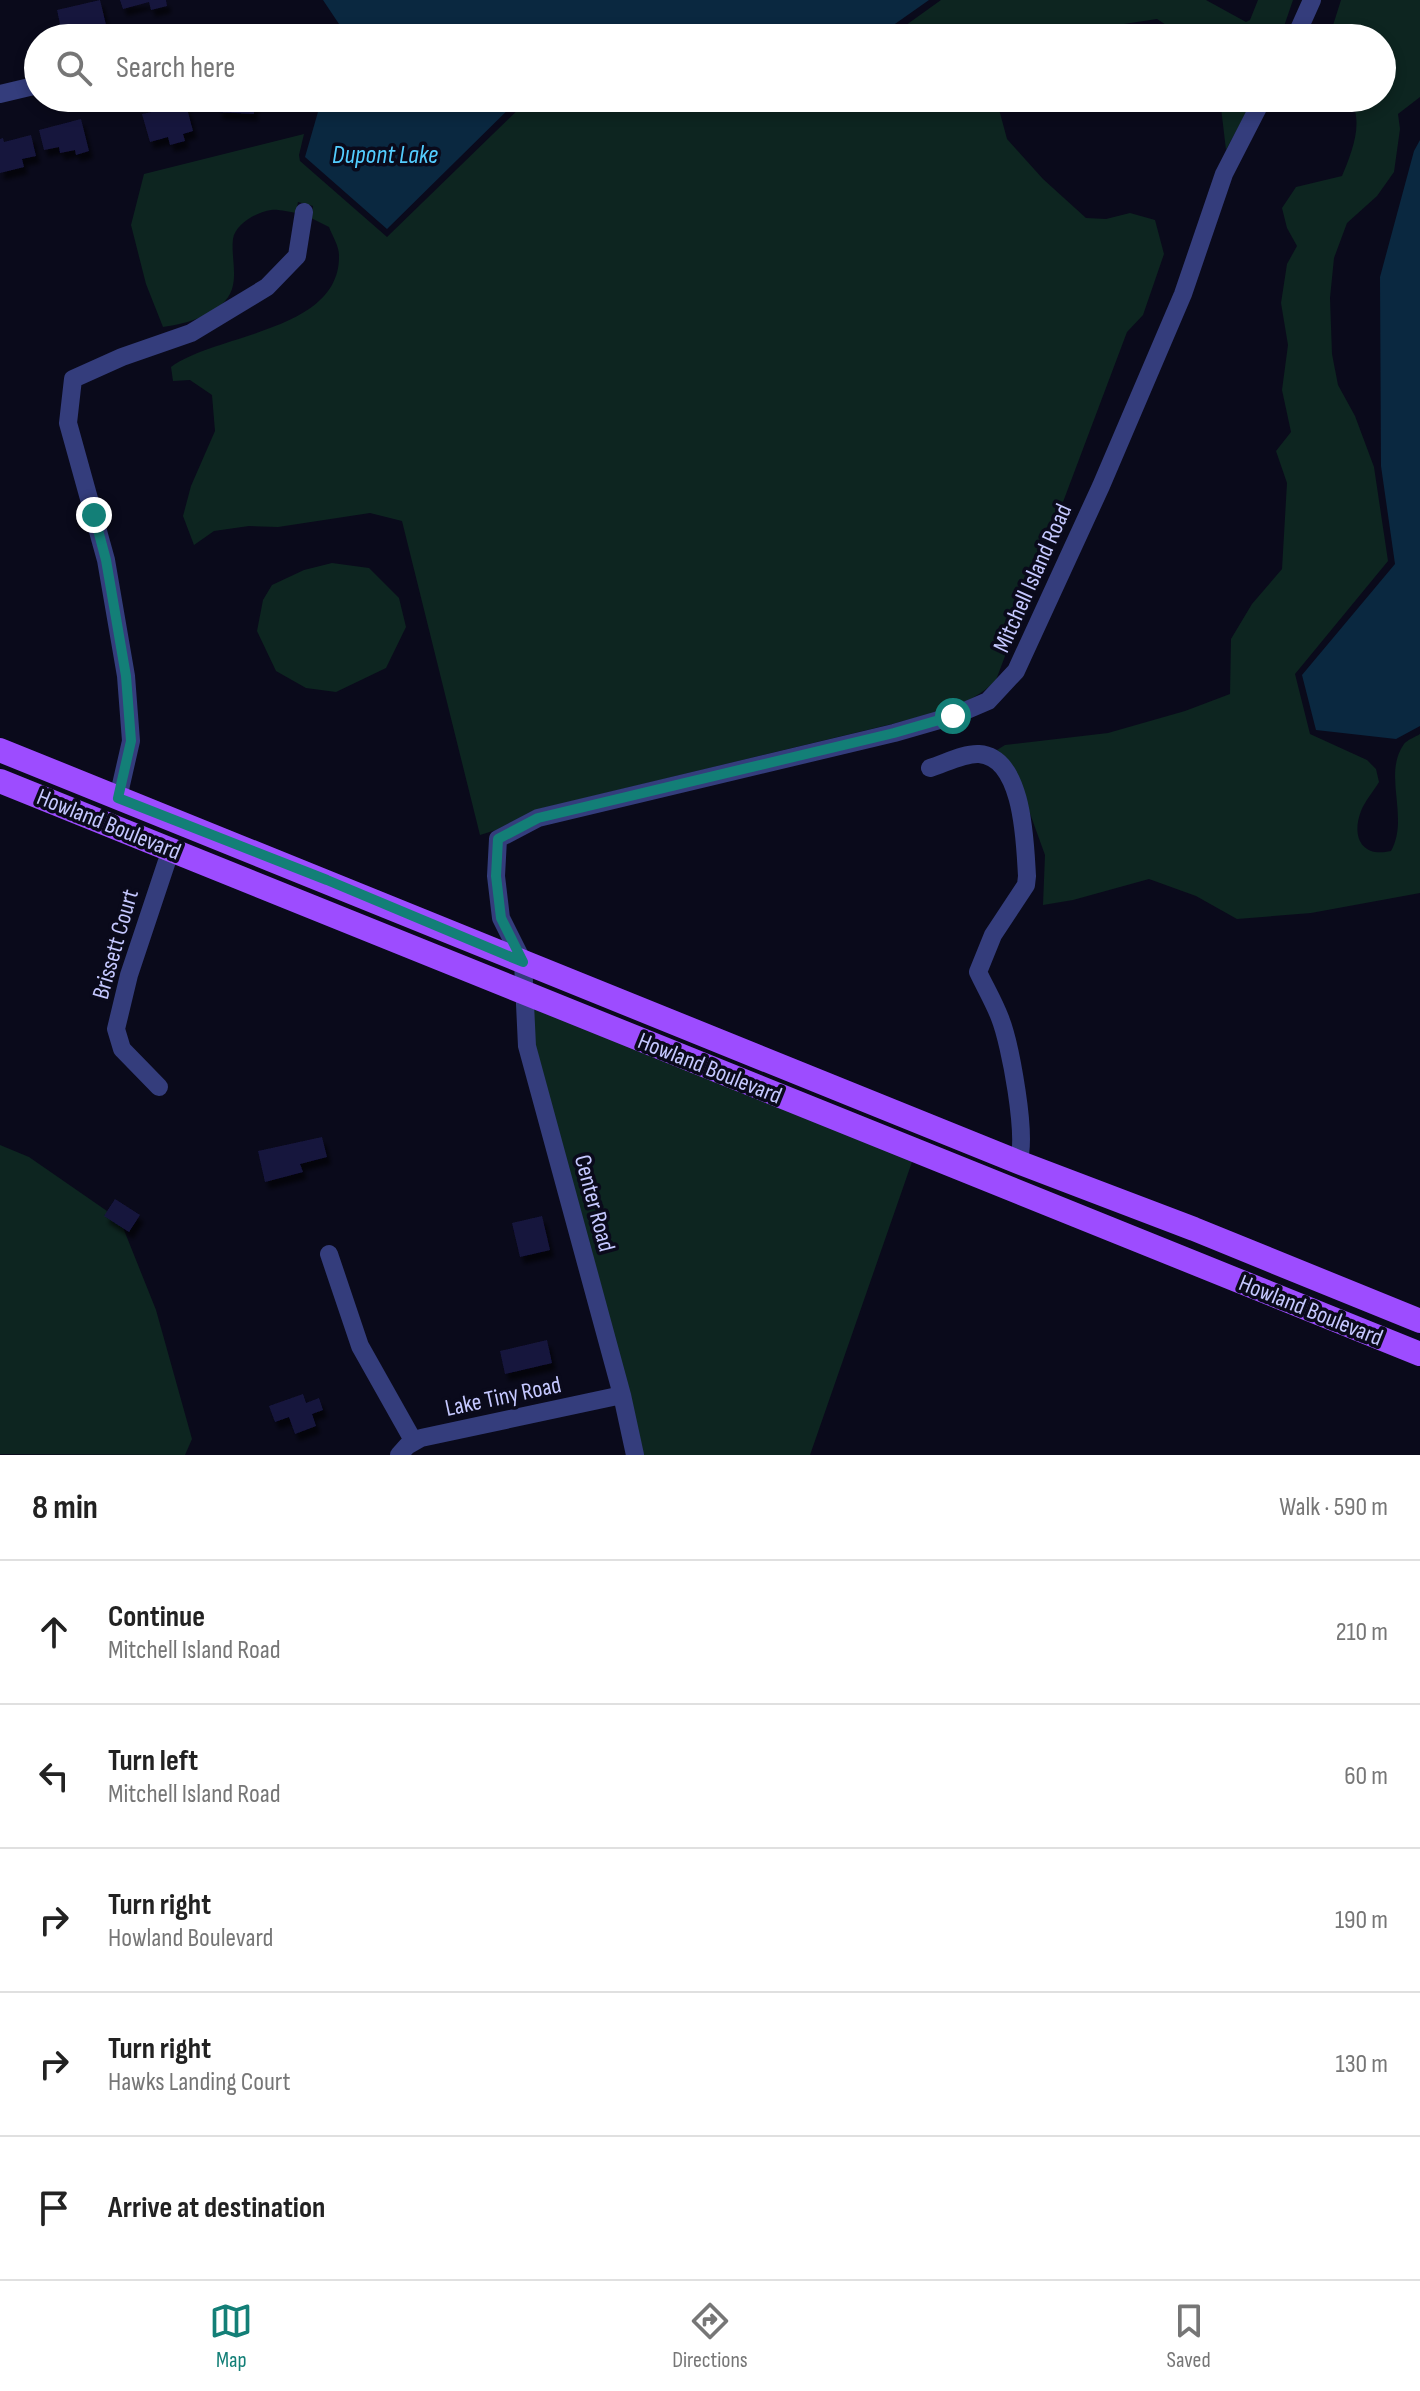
<!DOCTYPE html>
<meta charset="utf-8">
<style>
body{margin:0;font-family:"Sofia Sans Condensed",sans-serif;background:#f6f6f6;color:#222}
.stop{position:absolute;width:24px;height:24px;margin:-18px;border:6px solid #137f77;border-radius:50%;background:#fff}
.stop.end{background:#137f77;border-color:#fff;box-shadow:0 2px 8px #0008}
.list{margin:0;padding:0;list-style:none}
h2{display:flex;justify-content:space-between;align-items:center;height:104px;margin:0;padding:0 32px;font-size:34px}
h2 small{font-size:26px;font-weight:400;color:#767676}
.list li{display:grid;grid-template-columns:52px 1fr auto;gap:24px;align-items:center;box-sizing:border-box;height:144px;padding:0 32px;border-top:2px solid #e0e0e0}
.list b{display:block;font-size:30px;white-space:nowrap}
.list p{margin:0;font-size:26px;white-space:nowrap;color:#767676}
.list em{font-size:26px;font-style:normal;color:#767676}
.icon{flex:none;width:44px;height:44px;fill:none;stroke:currentColor;stroke-width:2;stroke-linecap:round;stroke-linejoin:round}
.map{position:relative;flex:none;width:1420px;height:1455px;overflow:hidden}
.search{position:absolute;background:#fff;box-shadow:0 4px 12px #0003;left:24px;right:24px;top:24px;height:88px;display:flex;align-items:center;gap:20px;box-sizing:border-box;padding:0 28px;border-radius:44px;color:#767676;font-size:30px}
.sheet{height:824px;background:#fff}
nav{display:flex;justify-content:space-around;align-items:center;box-sizing:border-box;height:112px;border-top:2px solid #e0e0e0;background:#fff;font-size:22px;color:#767676}
nav a{display:grid;justify-items:center;gap:4px}
nav .on{color:#137f77}
.map>svg:first-child{display:block}
</style>
<div class="map">
<svg width="1420" height="1455" viewBox="0 0 1420 1455">
<defs>
<filter id="shadow"><feDropShadow dx="4" dy="7" stdDeviation="2" flood-color="#0009"/></filter>
</defs>
<rect width="100%" height="100%" fill="#0a0a1b"/>
<path fill="#0d2520" d="M941,0H1206L1246,22L1250,20L1258,0H1293L1280,38H1186L1157,19L1091,29L1068,38H888Z
M1341,0H1420V97L1398,114L1400,129L1394,172L1377,196L1347,223L1334,258L1330,298L1332,354L1338,385L1355,416L1374,467L1388,561L1295,674L1310,734L1367,760L1376,769L1379,782C1373,792 1365,801 1361,811C1351,837 1362,858 1391,851C1410,817 1382,775 1404,744C1407,740 1415,737 1420,734V893L1311,913L1237,919L1196,896L1149,879L1073,900L1043,905L1045,855L1015,772L997,750L1005,745L1108,733L1185,711L1230,694L1231,639L1252,604L1282,569L1287,483L1276,451L1291,432L1282,390L1288,345L1281,303L1287,264L1297,246L1287,228L1282,208L1296,187L1342,176C1352,152 1365,120 1349,98H1382V38H1329Z
M530,98H1000L997,102L1007,139L1043,179L1086,218L1106,219L1130,213L1155,220L1164,254L1143,315L1127,332L996,680C970,708 927,714 892,724L535,810L496,830L480,835L402,521L370,513L278,527L249,526L214,531L194,545L183,516L191,486L215,431L212,395L190,380L173,381L171,367C217,333 341,332 339,255C339,246 332,235 329,227L311,218L313,206L298,202L296,213C289,212 278,209 271,210C257,212 235,224 233,239C231,255 237,273 232,289C224,314 186,324 163,327L146,284L131,225L144,174L304,134L299,155L300,161L387,237Z
M1220,98H1254L1226,150L1220,99Z
M332,563L369,568L399,598L406,627L386,668L336,692L306,688L276,671L257,631L263,600L272,585L304,570Z
M533,1006L913,1159L810,1455H643L535,1044Z
M0,1145L29,1157L120,1220L156,1310L192,1439L185,1455L0,1454Z"/>
<path fill="#0a2840" d="M323,0H929L875,38H338L341,27Z
M322,98H520L387,229L305,157Z
M1420,140V726L1396,739L1316,730L1302,675L1395,564L1381,466L1380,277L1414,151Z"/>
<path fill="#17163d" filter="url(#shadow)" d="M100,0L108,33L88,38H63L57,10Z
M120,0H166L167,6L151,10L149,2L123,9Z
M230,98H254V114L218,112L219,100L230,101Z
M186,105L193,131L183,134L185,141L170,145L168,137L150,142L142,114Z
M81,119L89,151L76,155L75,150L60,153L59,147L44,150L39,130Z
M31,135L36,156L22,159L24,167L0,173V139L3,138L4,142Z
M322,1137L327,1157L300,1164L303,1172L265,1182L258,1151Z
M115,1199L140,1215L129,1232L104,1216Z
M542,1216L550,1250L520,1257L512,1223Z
M547,1340L552,1363L505,1374L500,1351Z
M303,1394L306,1403L319,1398L323,1410L312,1414L316,1426L295,1434L289,1417L275,1422L269,1406Z"/>
<g fill="none" stroke-linecap="round" stroke-linejoin="round">
<path stroke="#343d7c" stroke-width="18" d="M1295,38L1312,0
M0,94L38,85
M930,768C944,764 964,753 979,754C1024,757 1025,845 1027,876L1026,885L993,935L978,972C985,987 994,1002 1000,1018C1010,1043 1028,1138 1018,1162
M118,798L131,741L126,676L106,560L68,423L73,379L122,357L191,333L267,287L297,256L304,212
M159,1087L122,1049L116,1029L129,975L171,849
M329,1254L360,1346L414,1442
M399,1455L407,1446L421,1438L622,1395
M635,1455L622,1395L527,1046L523,962L501,918L496,876L498,839L538,818L894,733L953,716L988,701L1016,671L1101,486L1183,294L1224,174L1263,98"/>
<path stroke="#9d4cff" stroke-width="24" d="M0,750L1018,1162L1194,1229L1420,1321
M0,781L1420,1354"/>
</g>
<g fill="none" stroke-linecap="round" stroke-linejoin="round">
<path stroke="#137f77" stroke-width="10" d="M94,515L106,560L126,676L131,741L118,798L327,880L523,962L501,918L496,876L498,839L538,818L894,733L953,716"/>
</g>
<g text-anchor="middle" stroke-width="7" stroke-linejoin="round" paint-order="stroke">
<g font-size="24" fill="#c5c8ff" stroke="#0a0a1b">
<text transform="translate(1032 578) rotate(-66)" y="8">Mitchell Island Road</text>
<text transform="translate(109 824) rotate(22)" y="8">Howland Boulevard</text>
<text transform="translate(115 944) rotate(-74)" y="8">Brissett Court</text>
<text transform="translate(710 1068) rotate(22)" y="8">Howland Boulevard</text>
<text transform="translate(595 1203) rotate(75)" y="8">Center Road</text>
<text transform="translate(1311 1310) rotate(22)" y="8">Howland Boulevard</text>
<text transform="translate(503 1396) rotate(-12)" y="8">Lake Tiny Road</text>
</g>
<g font-size="26" font-style="italic" fill="#53cdff" stroke="#0a0a1b">
<text x="385" y="163">Dupont Lake</text>
</g>
</g>
</svg>
<div class="stop" style="left:953px;top:716px"></div>
<div class="stop end" style="left:94px;top:515px"></div>
<div class="search"><svg class="icon" aria-label="search" viewBox="0 0 24 24"><circle cx="10" cy="10" r="6"/><path d="M15 15l6 6"/></svg>Search here</div>
</div>
<section class="sheet">
<h2>8 min<small>Walk · 590 m</small></h2>
<ul class="list">
<li><svg class="icon" aria-label="ahead" viewBox="0 0 24 24"><path d="M12 20V5M6 11l6-6 6 6"/></svg><div><b>Continue</b><p>Mitchell Island Road</p></div><em>210 m</em></li>
<li><svg class="icon" aria-label="left" viewBox="0 0 24 24"><path d="M17 20v-9H6M10 6l-5 5 5 5"/></svg><div><b>Turn left</b><p>Mitchell Island Road</p></div><em>60 m</em></li>
<li><svg class="icon" aria-label="right" viewBox="0 0 24 24"><path d="M7 20v-9h11M14 6l5 5-5 5"/></svg><div><b>Turn right</b><p>Howland Boulevard</p></div><em>190 m</em></li>
<li><svg class="icon" aria-label="right" viewBox="0 0 24 24"><path d="M7 20v-9h11M14 6l5 5-5 5"/></svg><div><b>Turn right</b><p>Hawks Landing Court</p></div><em>130 m</em></li>
<li><svg class="icon" aria-label="arrive" viewBox="0 0 24 24"><path d="M6 21V4h12l-3 4 3 4H6"/></svg><div><b>Arrive at destination</b></div></li>
</ul>
</section>
<nav>
<a class="on"><svg class="icon" aria-label="map" viewBox="0 0 24 24"><path d="M3 6l6-2 6 2 6-2v14l-6 2-6-2-6 2zM9 4v14M15 6v14"/></svg>Map</a>
<a><svg class="icon" aria-label="directions" viewBox="0 0 24 24"><path d="M12 3l9 9-9 9-9-9zM9 14v-3h6M13 9l2 2-2 2"/></svg>Directions</a>
<a><svg class="icon" aria-label="saved" viewBox="0 0 24 24"><path d="M7 4h10v16l-5-4-5 4z"/></svg>Saved</a>
</nav>
